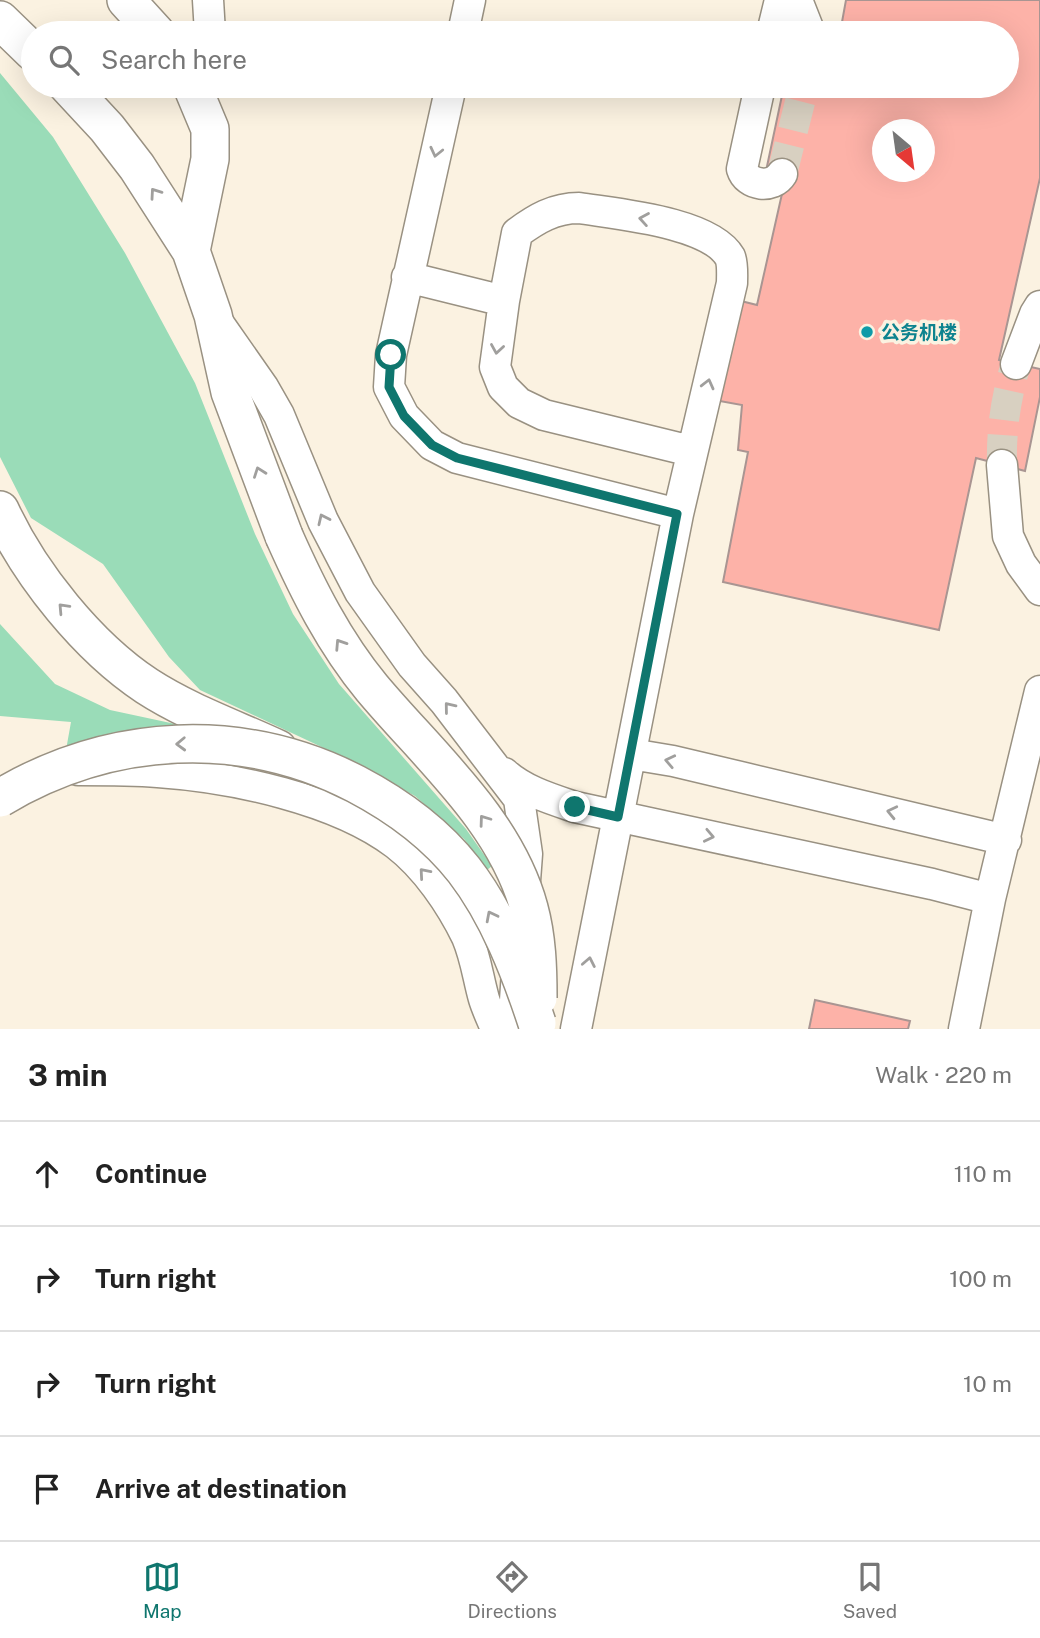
<!DOCTYPE html>
<meta charset="utf-8">
<style>
body{margin:0;font-family:"Public Sans","Noto Sans SC",sans-serif;background:#f6f6f6;color:#222}
.compass{position:absolute;left:872px;top:119px;width:63px;height:63px;border-radius:50%;background:#fff;box-shadow:0 7px 28px #0002;rotate:151deg}
.stop{position:absolute;width:21px;height:21px;margin:-16px;border:5px solid #0f766e;border-radius:50%;background:#fff}
.stop.end{background:#0f766e;border-color:#fff;box-shadow:0 2px 7px #0008}
.list{margin:0;padding:0;list-style:none}
h2{display:flex;justify-content:space-between;align-items:center;height:91px;margin:0;padding:0 28px;font-size:30px}
h2 small{font-size:23px;font-weight:400;color:#767676}
.list li{display:grid;grid-template-columns:46px 1fr auto;gap:21px;align-items:center;box-sizing:border-box;height:105px;padding:0 28px;border-top:2px solid #e0e0e0}
.list b{display:block;font-size:26px;white-space:nowrap}
.list em{font-size:23px;font-style:normal;color:#767676}
.icon{flex:none;width:38px;height:38px;fill:none;stroke:currentColor;stroke-width:2;stroke-linecap:round;stroke-linejoin:round}
.map{position:relative;flex:none;width:1040px;height:1029px;overflow:hidden}
.search{position:absolute;background:#fff;box-shadow:0 7px 28px #0002;left:21px;right:21px;top:21px;height:77px;display:flex;align-items:center;gap:18px;box-sizing:border-box;padding:0 24px;border-radius:38px;color:#767676;font-size:26px}
.sheet{height:511px;background:#fff}
nav{display:flex;justify-content:space-around;align-items:center;box-sizing:border-box;height:98px;border-top:2px solid #e0e0e0;background:#fff;font-size:19px;color:#767676}
nav a{display:grid;justify-items:center;gap:4px}
nav .on{color:#0f766e}
.map>svg:first-child{display:block}
</style>
<div class="map">
<svg width="1040" height="1029" viewBox="0 0 1040 1029">
<rect width="100%" height="100%" fill="#fbf2e1"/>
<path fill="#9adcb8" d="M0,73L53,137L125,253L195,383L255,534L293,614L339,684L466,829L492,866L487,870L464,839L415,796L328,750L200,690L169,657L103,564L31,518L0,457Z
M0,624L55,684L110,710L194,728L66,750L71,722L0,716Z"/>
<path fill="#fdb2a8" stroke="#a99592" stroke-width="2" fill-rule="evenodd" d="M846,0H1040V178L999,360L1040,369V397L1025,471L976,458L939,630L723,582L748,452L738,450L742,405L714,400L737,300L757,305L786,176L766,171L784,86H1007V33H840ZM883,130H925V172H883Z
M815,1000L910,1021L908,1029H809Z"/>
<g fill="none" stroke-linecap="round" stroke-linejoin="round">
<path stroke="#d8d0c1" stroke-width="30" stroke-dasharray="30 15" stroke-linecap="butt" d="M782,174L804,86
M1002,465C1001,430 1006,397 1016,364"/>
<defs>
<path id="minor" d="M208,0L210,33
M797,0L810,33
M463,33L470,0
M772,33L780,0
M451,86L391,355L389,387L404,416L432,445L457,458L678,514
M760,86L742,169C747,186 773,189 782,174
M407,277L504,301
M219,324L263,387L279,415L323,521L360,592L412,665L444,701L519,799L527,854L524,894
M1016,364L1035,314L1040,306
M1002,465L1008,536L1021,564L1040,590
M631,754L673,761L1006,840
M78,770C105,770 132,770 158,772C232,777 337,799 396,844C426,867 451,904 467,937C476,958 478,978 484,999C487,1009 492,1019 496,1029
M504,773C524,791 551,799 575,807L932,884L990,899
M513,1029L517,972
M576,1029L678,514L732,283C732,276 733,264 730,257C710,222 616,214 579,208C554,208 536,219 517,233L504,301L495,367L503,387L519,403L544,415L691,451
M964,1029L990,899L1040,691"/>
<path id="major" d="M126,0L156,33
M0,20L33,52
M68,86L107,128L137,167L191,251L213,315L230,392L284,536
M191,251L210,159V129L192,86
M0,510C30,575 88,647 147,686C187,712 235,729 278,749"/>
</defs>
<use href="#minor" stroke="#999182" stroke-width="33"/>
<use href="#major" stroke="#999182" stroke-width="40"/>
<use href="#minor" stroke="#fff" stroke-width="30"/>
<use href="#major" stroke="#fff" stroke-width="37"/>
<defs>
<path id="major-bridge" d="M284,536C308,590 334,642 372,688C428,755 505,820 529,908C537,937 538,968 538,998
M0,798C111,732 242,725 356,784C398,806 435,833 464,870C498,914 520,971 537,1023"/>
</defs>
<use href="#major-bridge" stroke="#999182" stroke-width="40" stroke-linecap="butt"/>
<use href="#major-bridge" stroke="#fff" stroke-width="37"/>
</g>
<defs><path id="oneway-chevron" d="M-2-3.5L2.5 0L-2 3.5" fill="none" stroke-width="1.6" stroke-linecap="round" stroke-linejoin="round" transform="scale(1.75)"/></defs>
<g stroke="#a09f9d">
<use href="#oneway-chevron" transform="translate(436 152) rotate(103)"/>
<use href="#oneway-chevron" transform="translate(155 193) rotate(-125)"/>
<use href="#oneway-chevron" transform="translate(644 219) rotate(-170)"/>
<use href="#oneway-chevron" transform="translate(497 349) rotate(99)"/>
<use href="#oneway-chevron" transform="translate(708 384) rotate(-76)"/>
<use href="#oneway-chevron" transform="translate(259 472) rotate(-110)"/>
<use href="#oneway-chevron" transform="translate(323 519) rotate(-115)"/>
<use href="#oneway-chevron" transform="translate(63 608) rotate(-133)"/>
<use href="#oneway-chevron" transform="translate(340 644) rotate(-123)"/>
<use href="#oneway-chevron" transform="translate(449 707) rotate(-129)"/>
<use href="#oneway-chevron" transform="translate(181 744) rotate(178)"/>
<use href="#oneway-chevron" transform="translate(670 761) rotate(-168)"/>
<use href="#oneway-chevron" transform="translate(892 812) rotate(-167)"/>
<use href="#oneway-chevron" transform="translate(484 820) rotate(-126)"/>
<use href="#oneway-chevron" transform="translate(709 836) rotate(12)"/>
<use href="#oneway-chevron" transform="translate(424 873) rotate(-131)"/>
<use href="#oneway-chevron" transform="translate(491 916) rotate(-117)"/>
<use href="#oneway-chevron" transform="translate(589 962) rotate(-79)"/>
</g>
<g fill="none" stroke-linecap="round" stroke-linejoin="round">
<path stroke="#0f766e" stroke-width="9" d="M391,355L389,387L404,416L432,445L457,458L677,514L618,817L575,807"/>
</g>
<circle fill="#0f9aa8" stroke="#fbf2e1" stroke-width="2.5" cx="867" cy="332" r="7"/>
<g text-anchor="middle" stroke-width="7" stroke-linejoin="round" paint-order="stroke">
<g font-size="19" font-weight="bold" fill="#0d838f" stroke="#fbf2e1" text-anchor="start">
<text x="881" y="339">公务机楼</text>
</g>
</g>
</svg>
<svg class="compass" viewBox="-18 -18 36 36"><path d="M0-13l5 13h-10z" fill="#e53935"/><path d="M0 13l5-13h-10z" fill="#767676"/></svg>
<div class="stop" style="left:391px;top:355px"></div>
<div class="stop end" style="left:575px;top:807px"></div>
<div class="search"><svg class="icon" aria-label="search" viewBox="0 0 24 24"><circle cx="10" cy="10" r="6"/><path d="M15 15l6 6"/></svg>Search here</div>
</div>
<section class="sheet">
<h2>3 min<small>Walk · 220 m</small></h2>
<ul class="list">
<li><svg class="icon" aria-label="ahead" viewBox="0 0 24 24"><path d="M12 20V5M6 11l6-6 6 6"/></svg><div><b>Continue</b></div><em>110 m</em></li>
<li><svg class="icon" aria-label="right" viewBox="0 0 24 24"><path d="M7 20v-9h11M14 6l5 5-5 5"/></svg><div><b>Turn right</b></div><em>100 m</em></li>
<li><svg class="icon" aria-label="right" viewBox="0 0 24 24"><path d="M7 20v-9h11M14 6l5 5-5 5"/></svg><div><b>Turn right</b></div><em>10 m</em></li>
<li><svg class="icon" aria-label="arrive" viewBox="0 0 24 24"><path d="M6 21V4h12l-3 4 3 4H6"/></svg><div><b>Arrive at destination</b></div></li>
</ul>
</section>
<nav>
<a class="on"><svg class="icon" aria-label="map" viewBox="0 0 24 24"><path d="M3 6l6-2 6 2 6-2v14l-6 2-6-2-6 2zM9 4v14M15 6v14"/></svg>Map</a>
<a><svg class="icon" aria-label="directions" viewBox="0 0 24 24"><path d="M12 3l9 9-9 9-9-9zM9 14v-3h6M13 9l2 2-2 2"/></svg>Directions</a>
<a><svg class="icon" aria-label="saved" viewBox="0 0 24 24"><path d="M7 4h10v16l-5-4-5 4z"/></svg>Saved</a>
</nav>
